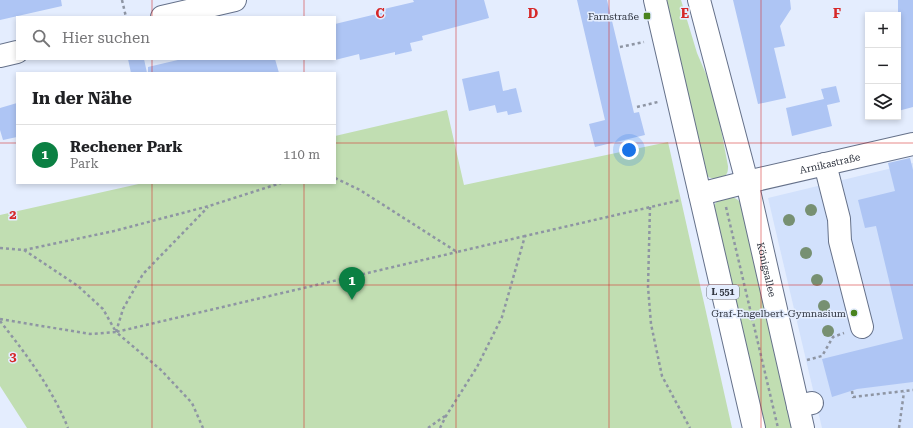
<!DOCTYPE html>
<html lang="de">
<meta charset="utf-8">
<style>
body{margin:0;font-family:"Roboto Serif",serif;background:#f6f6f6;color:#202124}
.controls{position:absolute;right:12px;top:12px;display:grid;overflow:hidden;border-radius:0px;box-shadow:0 2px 6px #0003}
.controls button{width:36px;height:36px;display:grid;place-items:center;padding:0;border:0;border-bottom:1px solid #e0e0e0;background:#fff;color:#202124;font:20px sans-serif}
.you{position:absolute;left:629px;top:150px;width:14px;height:14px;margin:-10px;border:3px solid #fff;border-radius:50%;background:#1a73e8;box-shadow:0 0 0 6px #1a73e833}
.badge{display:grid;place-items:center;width:26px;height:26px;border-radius:50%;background:#0b8043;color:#fff;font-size:13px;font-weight:700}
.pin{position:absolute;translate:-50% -33px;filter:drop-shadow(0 1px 2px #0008)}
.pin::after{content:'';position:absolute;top:21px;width:14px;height:12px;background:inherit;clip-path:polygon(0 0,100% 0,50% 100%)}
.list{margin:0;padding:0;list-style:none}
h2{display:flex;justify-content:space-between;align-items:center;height:52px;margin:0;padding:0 16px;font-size:17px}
h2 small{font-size:13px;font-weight:400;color:#757577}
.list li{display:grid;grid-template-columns:26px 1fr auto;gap:12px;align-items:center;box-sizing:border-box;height:60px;padding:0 16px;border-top:1px solid #e0e0e0}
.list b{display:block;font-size:15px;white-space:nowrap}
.list p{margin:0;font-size:13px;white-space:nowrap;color:#757577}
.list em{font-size:13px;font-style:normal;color:#757577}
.icon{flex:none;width:22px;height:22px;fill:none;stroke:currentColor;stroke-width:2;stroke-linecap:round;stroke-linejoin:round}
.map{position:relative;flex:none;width:913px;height:428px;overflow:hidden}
.search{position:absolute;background:#fff;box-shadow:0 2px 6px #0003;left:16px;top:16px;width:320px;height:44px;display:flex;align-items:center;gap:10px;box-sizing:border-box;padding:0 14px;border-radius:0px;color:#757577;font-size:15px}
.panel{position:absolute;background:#fff;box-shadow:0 2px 6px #0003;left:16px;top:72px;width:320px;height:112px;border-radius:0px}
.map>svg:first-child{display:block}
</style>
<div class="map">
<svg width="913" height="428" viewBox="0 0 913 428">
<rect width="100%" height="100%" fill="#e4edfe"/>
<path fill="#d2e1fc" d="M913,163V428H822L768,198Z"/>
<path fill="#c1deb2" d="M665,0H681L697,53L709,81L716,103L728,166C728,167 728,172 727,173C723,182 709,180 704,173Z
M447,110L464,185L668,142L732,428H27L0,386V215L143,183H335V136Z
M731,196L738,200L741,204L792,428H764L713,211L714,205L719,199Z"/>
<path fill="#aec5f4" d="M0,0H61L62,6L0,20Z
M413,0H484L489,18L422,36L423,40L410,43L412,51L395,55V52L360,60L359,54L335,60V24L385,12L384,9L414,2Z
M577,0H607L634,113L639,112L645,135L595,147L589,124L605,120Z
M733,0H790L791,9L780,26L785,46L774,48L786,98L758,104Z
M898,0H913V107L898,111Z
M128,59H144L147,73H131Z
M182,59H275L279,73H148V67Z
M499,71L503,91L516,88L522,112L508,115L507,111L497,113L495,105L469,111L462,79Z
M836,86L840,102L827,105L832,126L792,136L786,108L824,99L821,89Z
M17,103V137L3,140L0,130V108Z
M910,158L913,170V382L857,389L832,397L822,359L903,339L876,226L865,228L858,200L895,191L888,163Z"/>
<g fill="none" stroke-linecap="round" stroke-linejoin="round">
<defs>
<g id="minor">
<path d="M162,17L235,0"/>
<path d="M0,56L17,52"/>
<path d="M825,164L839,219L840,241L862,327"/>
<path id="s1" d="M747,182L913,144"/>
<path d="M798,406L812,403"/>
</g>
<g id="major">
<path d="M655,0L754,428"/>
<path id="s2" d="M699,0L747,182L803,428"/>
<path d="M700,194L747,182"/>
</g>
</defs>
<use href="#minor" stroke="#65718a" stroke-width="24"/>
<use href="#major" stroke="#65718a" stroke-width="24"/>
<path stroke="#8e95a3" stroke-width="2.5" stroke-dasharray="3 3" stroke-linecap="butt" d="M122,0L126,17
M620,47L644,42
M637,107L658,102
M335,178L360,190L457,252L525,236
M650,207L648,287L651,324L662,376L690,428
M726,207L778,428
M0,248L24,250L114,231L209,206L281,183
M24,250L78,286L103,309L116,332L457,252
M0,319L90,334L116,332L161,370L192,403L203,428
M0,321C26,354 52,388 68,428
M116,332L123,309L143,274L208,207
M807,360L822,356L833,337L844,333
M852,391L853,397L913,390
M428,428L445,416
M440,428L446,416L477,367L502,317L525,236L681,200
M899,428L904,392"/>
<use href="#minor" stroke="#fff" stroke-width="22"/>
<use href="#major" stroke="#fff" stroke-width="22"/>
</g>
<g fill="#779072">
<circle cx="811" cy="210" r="6"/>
<circle cx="789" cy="220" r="6"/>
<circle cx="806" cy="253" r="6"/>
<circle cx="817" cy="280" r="6"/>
<circle cx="824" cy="306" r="6"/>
<circle cx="828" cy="331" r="6"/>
</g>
<path fill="none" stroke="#d62828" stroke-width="1" stroke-opacity="0.55" d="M152,0V17M304,0V17M456,0V428M609,0V428M761,0V428M152,59V73M304,59V73M0,143H17M335,143H913M152,183V428M304,183V428M0,285H913"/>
<g fill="#49831e" stroke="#e4edfe" stroke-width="1.5">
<rect x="643" y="12" width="8" height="8" rx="2"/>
<circle cx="854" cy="313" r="4"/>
</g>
<g text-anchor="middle" stroke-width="3" stroke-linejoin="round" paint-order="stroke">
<rect fill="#e4edfe" stroke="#676d7a" stroke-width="1" x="707" y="285" width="32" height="14" rx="3"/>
<g font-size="9" font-weight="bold" fill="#313641">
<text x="723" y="295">L 551</text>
</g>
<g font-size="10" fill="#313641" stroke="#e4edfe" text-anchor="end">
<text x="639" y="20">Farnstraße</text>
<text x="846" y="317">Graf-Engelbert-Gymnasium</text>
</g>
<g font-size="10" fill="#313641" stroke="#e4edfe">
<text dy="4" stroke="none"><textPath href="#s1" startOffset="85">Arnikastraße</textPath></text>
<text dy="4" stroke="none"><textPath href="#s2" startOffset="278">Königsallee</textPath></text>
</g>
</g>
<g font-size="13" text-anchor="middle" font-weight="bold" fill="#d62828" stroke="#e4edfe" stroke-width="3" stroke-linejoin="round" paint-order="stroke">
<text x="380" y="18">C</text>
<text x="533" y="18">D</text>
<text x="685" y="18">E</text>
<text x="837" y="18">F</text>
<text x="13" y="219">2</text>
<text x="13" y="361">3</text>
</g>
</svg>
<div class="controls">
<button>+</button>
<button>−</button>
<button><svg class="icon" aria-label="layers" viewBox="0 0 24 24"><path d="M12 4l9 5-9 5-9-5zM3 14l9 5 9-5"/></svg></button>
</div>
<div class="you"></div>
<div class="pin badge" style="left:352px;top:300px">1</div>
<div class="search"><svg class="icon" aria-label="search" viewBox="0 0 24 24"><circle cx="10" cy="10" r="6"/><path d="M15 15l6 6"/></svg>Hier suchen</div>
<section class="panel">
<h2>In der Nähe<small></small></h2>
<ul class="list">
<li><span class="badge">1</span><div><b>Rechener Park</b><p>Park</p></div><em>110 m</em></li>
</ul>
</section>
</div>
